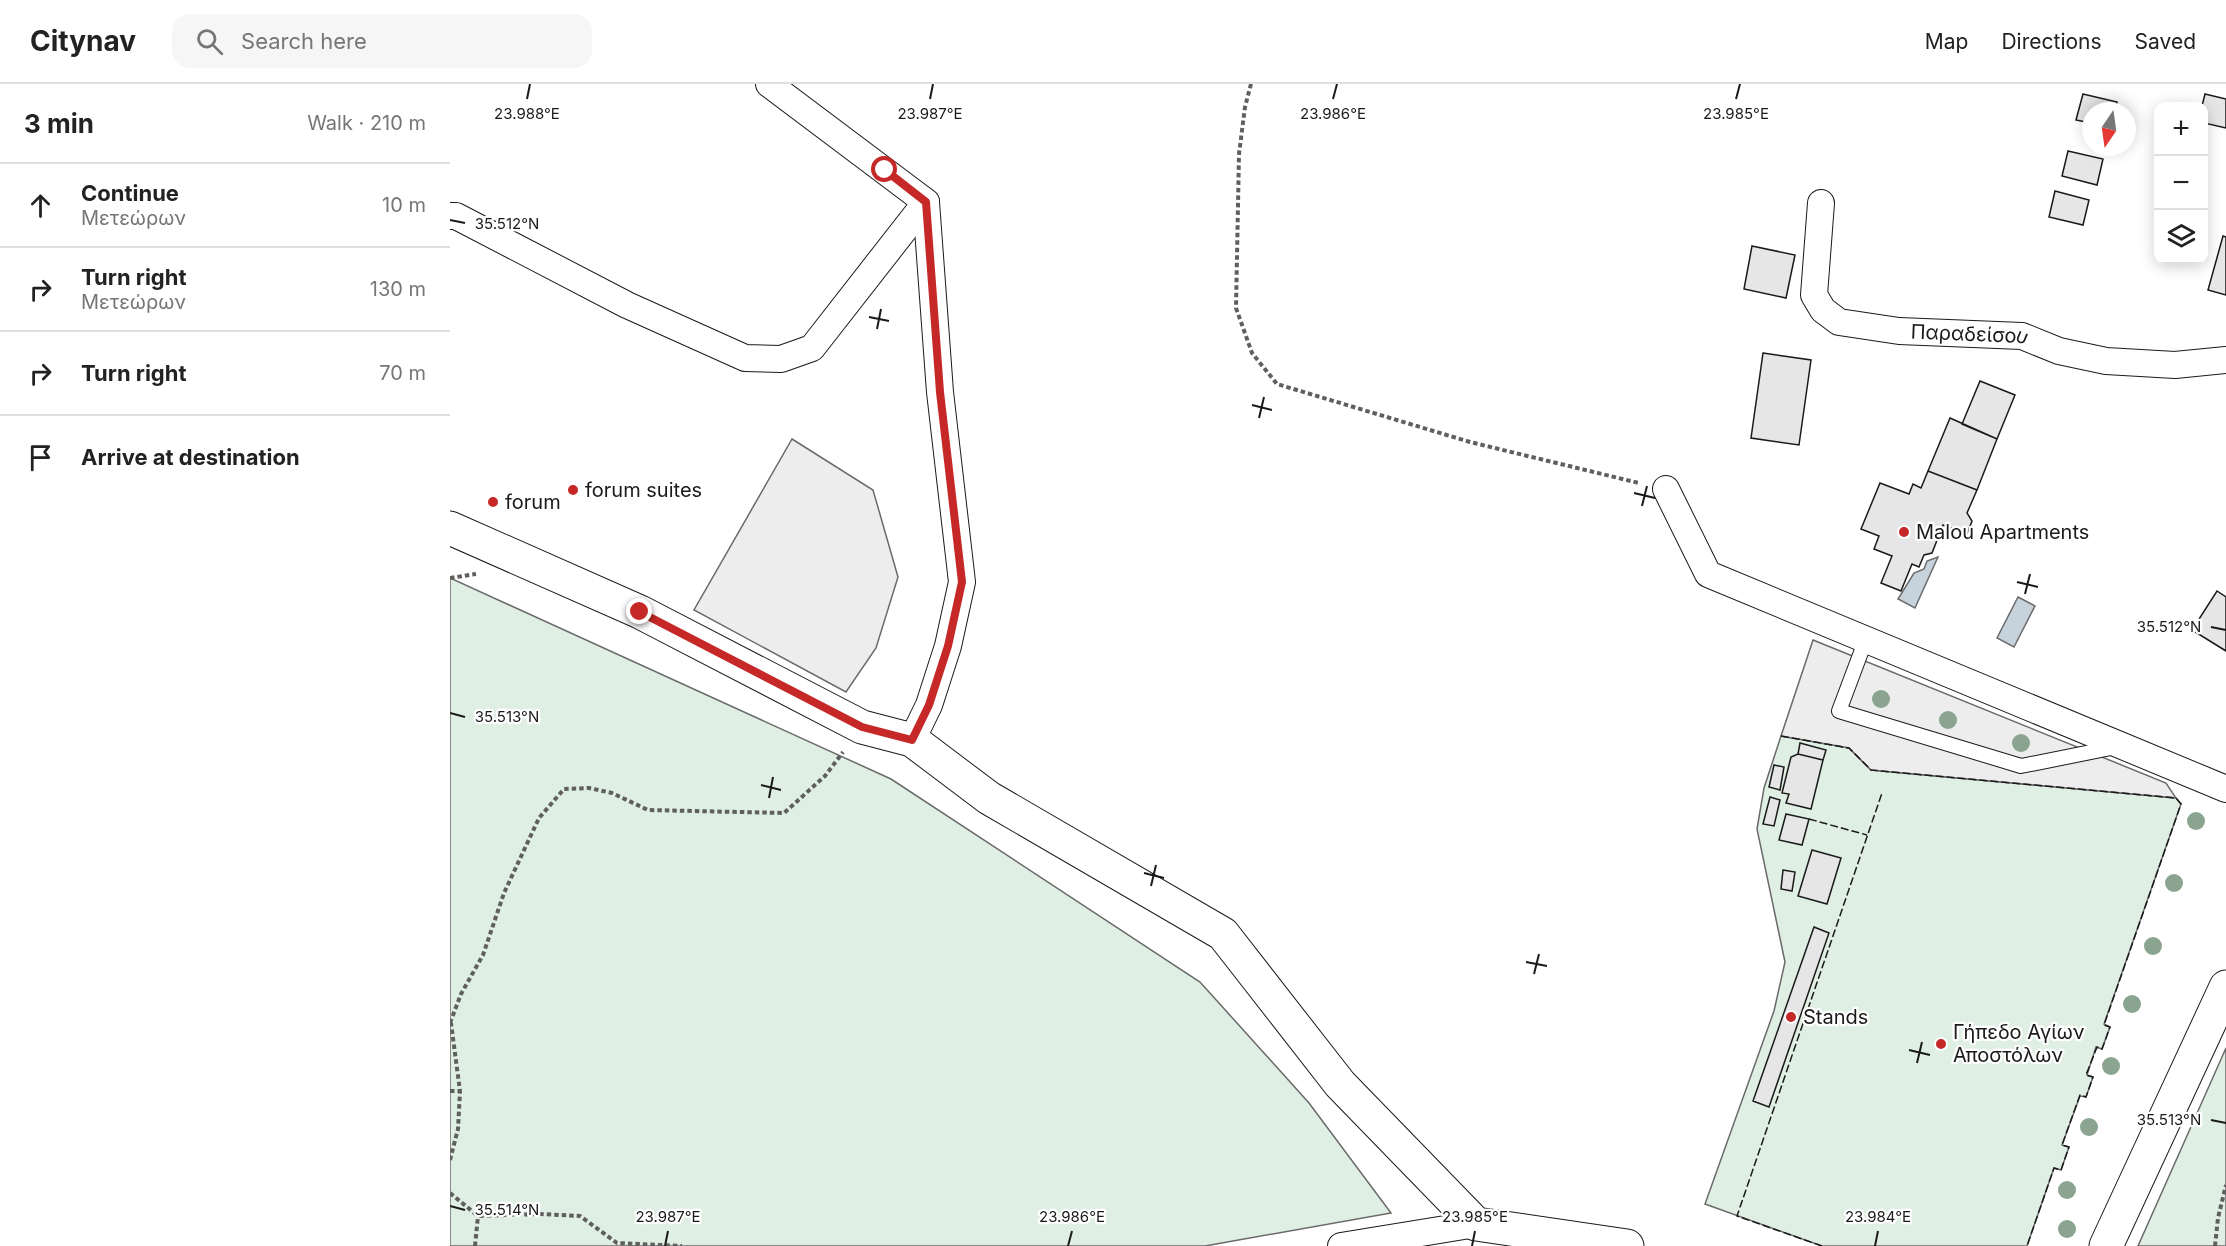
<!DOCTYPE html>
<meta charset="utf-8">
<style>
body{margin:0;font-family:Inter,sans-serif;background:#f6f6f6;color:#222}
.controls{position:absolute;right:18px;top:18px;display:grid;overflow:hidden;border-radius:12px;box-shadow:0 3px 15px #0003}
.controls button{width:54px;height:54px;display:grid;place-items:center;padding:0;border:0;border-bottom:2px solid #e0e0e0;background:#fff;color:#222;font:30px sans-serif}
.compass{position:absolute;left:1632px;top:18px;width:54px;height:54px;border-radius:50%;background:#fff;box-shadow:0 3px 15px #0003;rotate:193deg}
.stop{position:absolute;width:18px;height:18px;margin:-14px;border:4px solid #c62828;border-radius:50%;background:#fff}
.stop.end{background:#c62828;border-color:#fff;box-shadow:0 2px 6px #0008}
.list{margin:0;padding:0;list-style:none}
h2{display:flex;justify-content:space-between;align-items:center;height:78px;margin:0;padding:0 24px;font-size:26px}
h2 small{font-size:20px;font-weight:400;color:#767676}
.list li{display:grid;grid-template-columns:39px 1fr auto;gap:18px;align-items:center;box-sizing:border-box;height:84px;padding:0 24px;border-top:2px solid #e0e0e0}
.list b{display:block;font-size:22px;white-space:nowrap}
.list p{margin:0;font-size:20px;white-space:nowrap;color:#767676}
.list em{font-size:20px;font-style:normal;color:#767676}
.icon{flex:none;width:33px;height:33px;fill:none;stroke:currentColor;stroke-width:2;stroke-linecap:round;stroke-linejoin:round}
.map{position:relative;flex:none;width:1776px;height:1162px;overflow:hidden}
header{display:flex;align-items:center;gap:36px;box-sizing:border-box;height:84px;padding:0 30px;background:#fff;border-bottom:2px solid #e0e0e0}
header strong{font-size:28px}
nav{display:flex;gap:33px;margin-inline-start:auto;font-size:21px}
.search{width:420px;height:54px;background:#f6f6f6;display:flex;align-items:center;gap:15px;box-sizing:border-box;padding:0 21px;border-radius:18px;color:#767676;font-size:22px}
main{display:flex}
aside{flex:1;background:#fff}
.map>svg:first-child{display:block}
</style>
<header>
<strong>Citynav</strong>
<div class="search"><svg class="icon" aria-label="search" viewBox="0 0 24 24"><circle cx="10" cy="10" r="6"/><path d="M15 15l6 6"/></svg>Search here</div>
<nav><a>Map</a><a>Directions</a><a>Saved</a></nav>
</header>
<main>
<aside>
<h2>3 min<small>Walk · 210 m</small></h2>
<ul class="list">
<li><svg class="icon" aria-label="ahead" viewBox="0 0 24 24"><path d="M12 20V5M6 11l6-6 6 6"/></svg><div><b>Continue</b><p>Μετεώρων</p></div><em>10 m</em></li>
<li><svg class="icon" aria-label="right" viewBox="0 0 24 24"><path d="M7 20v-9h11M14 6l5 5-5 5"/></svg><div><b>Turn right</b><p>Μετεώρων</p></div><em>130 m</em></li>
<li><svg class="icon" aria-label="right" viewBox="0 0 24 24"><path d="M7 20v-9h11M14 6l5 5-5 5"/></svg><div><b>Turn right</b></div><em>70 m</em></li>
<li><svg class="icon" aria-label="arrive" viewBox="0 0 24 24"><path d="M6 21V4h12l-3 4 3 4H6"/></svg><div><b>Arrive at destination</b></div></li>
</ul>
</aside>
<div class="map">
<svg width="1776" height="1162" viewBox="0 0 1776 1162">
<rect width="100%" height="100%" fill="#fff"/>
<path fill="#e0efe3" stroke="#6a6a6a" stroke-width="1.5" d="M0,494L441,695L750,898L859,1019L941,1129L755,1162H0Z
M1331,652L1399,664L1421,686L1726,714L1731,720L1654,940L1660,943L1652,965L1646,963L1637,991L1643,993L1636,1013L1630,1012L1612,1061L1619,1063L1611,1086L1604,1084L1577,1162H1372L1255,1120L1324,927L1335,878L1307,745L1314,704Z
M1776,964V1162H1688Z"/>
<path fill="#ededed" stroke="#6a6a6a" stroke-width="1.5" d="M342,355L423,406L448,493L426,564L396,608L244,526Z
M1363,556L1716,699L1726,714L1421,686L1399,664L1331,652Z"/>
<path fill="#c6d2dc" stroke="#6a6a6a" stroke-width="1.5" d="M1488,473L1465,524L1448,515L1464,489L1474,485L1477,477Z
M1568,513L1585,522L1564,563L1547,554Z"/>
<path fill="#e6e6e6" stroke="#1a1a1a" stroke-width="1.5" d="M1633,10L1667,18L1665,27H1641V39L1626,36Z
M1755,10L1776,15V44L1754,39L1752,22Z
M1618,67L1653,75L1647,101L1612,92Z
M1605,107L1639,116L1633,141L1599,133Z
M1773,152L1776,153V211L1758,206Z
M1302,162L1345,171L1336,214L1294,205Z
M1313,269L1361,276L1349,361L1301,354Z
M1530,297L1565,311L1547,355L1512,340Z
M1500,334L1547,355L1527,406L1478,387Z
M1478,387L1527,406L1517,429L1522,437L1517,450L1493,441L1482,469L1474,471L1469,483L1462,480L1451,507L1431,499L1442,472L1424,465L1429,452L1411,445L1430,399L1459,410L1463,400L1471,404Z
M1767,507L1776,513V567L1742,546Z
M1350,659L1376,666L1373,676L1348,670Z
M1348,670L1373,676L1361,725L1336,719L1339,710L1332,709L1341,673Z
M1324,681L1334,683L1330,706L1319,703Z
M1320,713L1330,716L1324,742L1313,740Z
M1336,730L1359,735L1352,761L1329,756Z
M1362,766L1391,774L1377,820L1348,812Z
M1333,786L1345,788L1342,807L1331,805Z
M1364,843L1379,849L1319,1023L1303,1017Z"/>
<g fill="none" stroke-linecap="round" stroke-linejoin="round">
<defs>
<path id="service" d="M1416,555L1389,627L1571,682L1666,663"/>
<g id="minor">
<path d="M319,0L476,118L490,308L512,498L498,562L479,621L462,656"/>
<path id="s1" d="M1371,119L1364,211L1373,226L1389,238L1449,247L1572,252L1609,267L1656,277L1725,281L1776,276"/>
<path d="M0,132H6L177,221L295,274L331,275L362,264L476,118"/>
<path d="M1216,405L1258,490L1776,705"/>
<path d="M891,1162L1026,1140"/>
</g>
<path id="tertiary" d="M0,444L190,528L412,643L462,656L539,714L773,850L890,1000L1026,1140L1177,1162
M1656,1162L1776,903"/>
</defs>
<use href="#service" stroke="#1a1a1a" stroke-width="16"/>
<use href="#minor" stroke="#1a1a1a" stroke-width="28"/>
<use href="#tertiary" stroke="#1a1a1a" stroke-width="35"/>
<path stroke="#5f5f5f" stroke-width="4" stroke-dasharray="4.5 3" stroke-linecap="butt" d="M801,0L795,23L789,70L786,224L802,269L827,300L1020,358L1189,399
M0,494L26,490
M0,939L11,910L33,871L54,809L89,734L114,705L139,704L162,709L198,726L334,729L375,692L393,668
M0,1007H10
M0,1076L8,1045L10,1007L1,939
M0,1109L28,1132L91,1130L130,1132L167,1159L232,1162
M25,1162L28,1132
M1765,1162L1768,1134L1776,1101"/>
<use href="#service" stroke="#fff" stroke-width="14"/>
<use href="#minor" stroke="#fff" stroke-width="26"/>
<use href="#tertiary" stroke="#fff" stroke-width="33"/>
<path stroke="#1a1a1a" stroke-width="1.5" stroke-dasharray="8 3" stroke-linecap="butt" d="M1331,652L1399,664L1421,686L1726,714L1731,720L1654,941L1660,943L1652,965L1647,963L1636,991L1643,993L1636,1013L1630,1011L1612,1061L1619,1063L1611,1086L1604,1084L1577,1162
M1359,735L1417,751
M1372,1162L1287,1132L1432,709"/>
</g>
<g fill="#8aa48f">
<circle cx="1431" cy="615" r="9"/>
<circle cx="1498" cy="636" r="9"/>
<circle cx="1571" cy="659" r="9"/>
<circle cx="1746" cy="737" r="9"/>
<circle cx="1724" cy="799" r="9"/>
<circle cx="1703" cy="862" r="9"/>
<circle cx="1682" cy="920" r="9"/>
<circle cx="1661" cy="982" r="9"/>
<circle cx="1639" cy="1043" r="9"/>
<circle cx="1617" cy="1106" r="9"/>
<circle cx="1617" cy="1145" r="9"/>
</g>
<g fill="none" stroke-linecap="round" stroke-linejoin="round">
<path stroke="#c62828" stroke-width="8" d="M190,528L412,643L462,656L479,621L498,562L512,498L490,308L476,118L435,86"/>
</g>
<path fill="none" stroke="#1a1a1a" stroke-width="2" d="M77,15L80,0M480,15L483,0M883,15L887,0M1286,15L1290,0M0,136L15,139M419,233L439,237M427,245L431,225M802,321L822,326M809,334L814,313M1184,409L1205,414M1192,422L1197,402M1567,498L1588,503M1575,510L1580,490M1761,543L1776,546M0,629L15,633M311,701L331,706M319,714L323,693M694,789L714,794M701,802L706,781M1076,878L1097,882M1084,890L1089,870M1459,966L1480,971M1467,979L1472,958M1761,1036L1776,1039M0,1122L15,1126M215,1162L218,1147M618,1162L622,1147M1022,1162L1025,1147M1425,1162L1428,1147"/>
<g fill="#c62828" stroke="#fff" stroke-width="2">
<circle cx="123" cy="406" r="6"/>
<circle cx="43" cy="418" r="6"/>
<circle cx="1454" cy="448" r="6"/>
<circle cx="1341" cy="933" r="6"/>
<circle cx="1491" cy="960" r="6"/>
</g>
<g text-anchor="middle" stroke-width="4.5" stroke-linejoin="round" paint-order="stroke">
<g font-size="20" fill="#1a1a1a" stroke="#fff">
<text dy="7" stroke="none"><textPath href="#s1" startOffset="261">Παραδείσου</textPath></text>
</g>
<g font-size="20" fill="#1a1a1a" stroke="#fff" text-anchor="start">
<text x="135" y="413">forum suites</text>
<text x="55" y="425">forum</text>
<text x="1466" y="455">Malou Apartments</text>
<text x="1353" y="940">Stands</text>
<text x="1503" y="955">Γήπεδο Αγίων<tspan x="1503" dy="23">Αποστόλων</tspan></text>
</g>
</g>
<g font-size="15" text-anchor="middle" fill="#1a1a1a" stroke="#fff" stroke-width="4.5" stroke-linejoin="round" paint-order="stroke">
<text x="77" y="35">23.988°E</text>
<text x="480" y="35">23.987°E</text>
<text x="883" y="35">23.986°E</text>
<text x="1286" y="35">23.985°E</text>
<text x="57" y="145">35.512°N</text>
<text x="1719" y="548">35.512°N</text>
<text x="57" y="638">35.513°N</text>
<text x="1719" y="1041">35.513°N</text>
<text x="57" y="1131">35.514°N</text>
<text x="218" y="1138">23.987°E</text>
<text x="622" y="1138">23.986°E</text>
<text x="1025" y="1138">23.985°E</text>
<text x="1428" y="1138">23.984°E</text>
</g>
</svg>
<div class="controls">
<button>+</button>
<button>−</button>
<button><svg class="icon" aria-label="layers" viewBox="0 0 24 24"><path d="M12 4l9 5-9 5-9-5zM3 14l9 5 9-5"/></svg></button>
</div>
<svg class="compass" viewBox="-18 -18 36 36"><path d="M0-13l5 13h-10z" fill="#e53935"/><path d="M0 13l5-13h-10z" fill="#767676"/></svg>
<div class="stop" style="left:435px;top:86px"></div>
<div class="stop end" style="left:190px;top:528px"></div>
</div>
</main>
